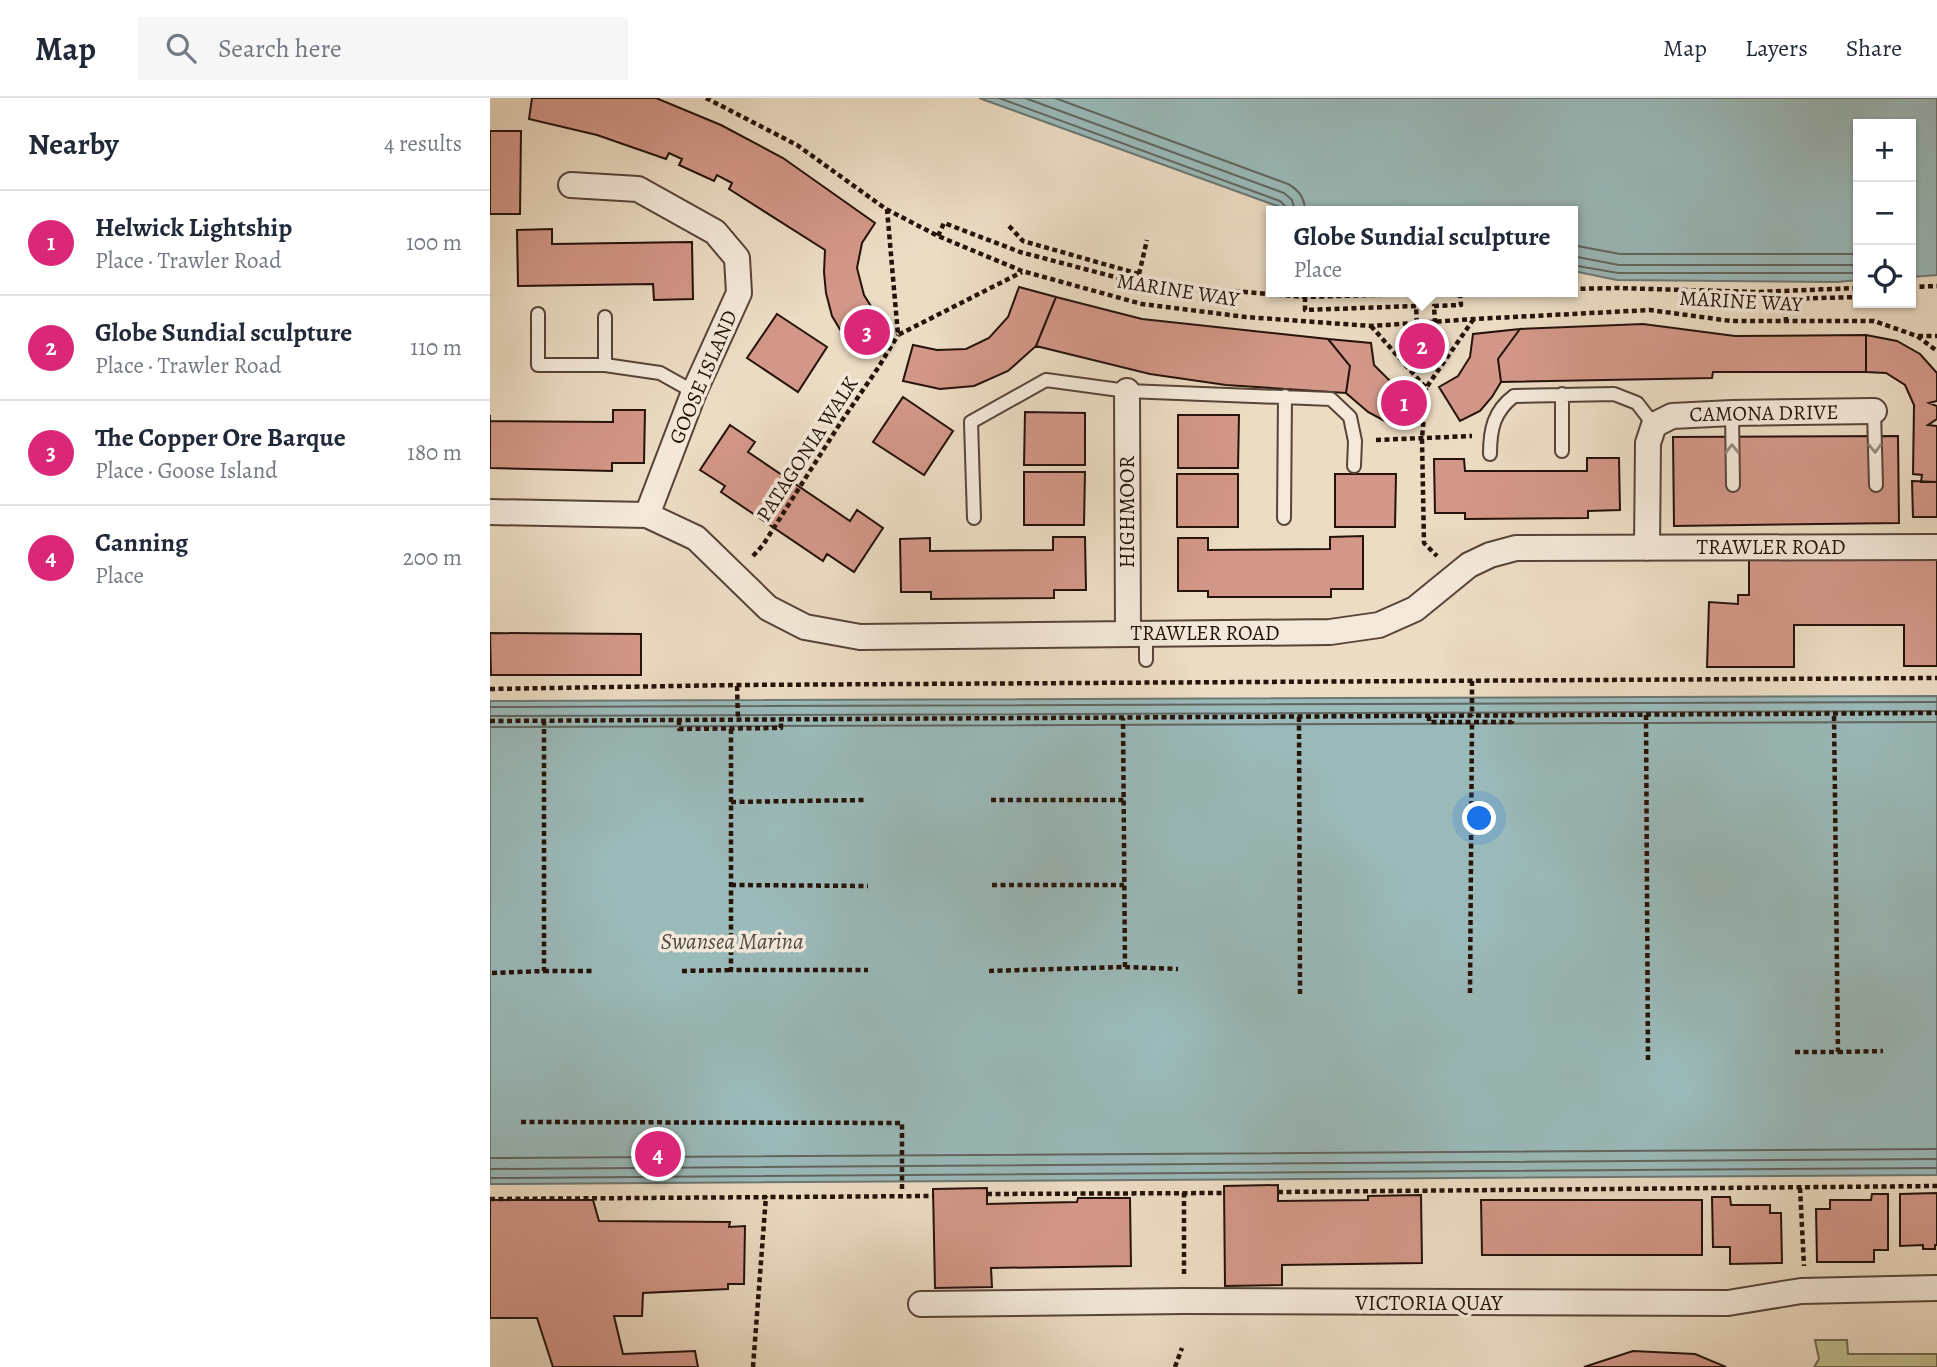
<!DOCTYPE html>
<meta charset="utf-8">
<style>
body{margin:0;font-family:Alegreya,serif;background:#f6f6f7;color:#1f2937}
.controls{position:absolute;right:21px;top:21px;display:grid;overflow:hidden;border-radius:0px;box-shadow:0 2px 5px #0004}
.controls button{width:63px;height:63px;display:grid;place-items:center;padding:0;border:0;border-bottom:2px solid #e0e1e3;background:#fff;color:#1f2937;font:35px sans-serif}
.you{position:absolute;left:990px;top:721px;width:24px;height:24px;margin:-18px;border:5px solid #fff;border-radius:50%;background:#1a73e8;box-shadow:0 0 0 10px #1a73e833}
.badge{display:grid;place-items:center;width:46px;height:46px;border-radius:50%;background:#db2777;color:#fff;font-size:23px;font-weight:700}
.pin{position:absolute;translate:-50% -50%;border:4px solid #fff;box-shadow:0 2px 7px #0006}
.popup{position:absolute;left:776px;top:108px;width:312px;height:91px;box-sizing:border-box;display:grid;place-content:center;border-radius:0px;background:#fff;filter:drop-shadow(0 2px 5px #0005);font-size:23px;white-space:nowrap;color:#747a83}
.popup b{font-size:26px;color:#1f2937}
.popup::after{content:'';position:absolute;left:50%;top:100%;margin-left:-14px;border:14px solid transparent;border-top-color:#fff}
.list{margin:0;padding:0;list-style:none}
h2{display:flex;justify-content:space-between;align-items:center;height:91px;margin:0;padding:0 28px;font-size:30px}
h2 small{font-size:23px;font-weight:400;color:#747a83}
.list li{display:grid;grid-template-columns:46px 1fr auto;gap:21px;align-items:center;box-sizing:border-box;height:105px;padding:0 28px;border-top:2px solid #e0e1e3}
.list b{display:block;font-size:26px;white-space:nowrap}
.list p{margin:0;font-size:23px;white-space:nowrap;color:#747a83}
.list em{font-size:23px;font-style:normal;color:#747a83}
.icon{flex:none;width:38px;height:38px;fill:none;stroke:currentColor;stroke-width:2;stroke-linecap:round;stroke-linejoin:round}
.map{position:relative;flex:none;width:1447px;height:1269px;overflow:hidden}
header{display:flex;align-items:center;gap:42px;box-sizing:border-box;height:98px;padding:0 35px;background:#fff;border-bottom:2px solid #e0e1e3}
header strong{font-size:33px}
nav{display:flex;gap:38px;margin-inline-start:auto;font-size:24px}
.search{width:490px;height:63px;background:#f6f6f7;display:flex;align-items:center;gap:18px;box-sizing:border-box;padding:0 24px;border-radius:0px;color:#747a83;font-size:26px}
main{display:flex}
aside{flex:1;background:#fff}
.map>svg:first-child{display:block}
</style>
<header>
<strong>Map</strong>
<div class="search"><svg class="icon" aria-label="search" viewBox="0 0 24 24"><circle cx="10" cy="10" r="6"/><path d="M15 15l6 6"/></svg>Search here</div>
<nav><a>Map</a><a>Layers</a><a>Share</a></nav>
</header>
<main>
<aside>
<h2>Nearby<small>4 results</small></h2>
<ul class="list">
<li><span class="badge">1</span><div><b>Helwick Lightship</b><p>Place · Trawler Road</p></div><em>100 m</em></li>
<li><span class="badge">2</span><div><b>Globe Sundial sculpture</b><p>Place · Trawler Road</p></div><em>110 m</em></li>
<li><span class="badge">3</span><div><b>The Copper Ore Barque</b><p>Place · Goose Island</p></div><em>180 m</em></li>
<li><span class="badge">4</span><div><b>Canning</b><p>Place</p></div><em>200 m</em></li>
</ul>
</aside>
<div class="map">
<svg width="1447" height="1269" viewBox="0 0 1447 1269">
<rect width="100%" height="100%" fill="#ecdcc4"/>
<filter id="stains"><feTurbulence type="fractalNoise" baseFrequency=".00286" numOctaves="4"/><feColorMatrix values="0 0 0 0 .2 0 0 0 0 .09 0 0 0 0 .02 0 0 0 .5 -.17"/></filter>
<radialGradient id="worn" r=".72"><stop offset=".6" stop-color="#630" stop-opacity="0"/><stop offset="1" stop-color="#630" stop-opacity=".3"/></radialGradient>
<path fill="#c0be8f" stroke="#72684c" stroke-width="2" d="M1325,1242H1357L1358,1256H1447V1269H1324L1329,1261Z"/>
<path fill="#9ababa" stroke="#6b7773" stroke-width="2" d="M489,0H1447V177L1421,179V26H1368V182L1347,184L1127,182L1083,173L1082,113H801Z
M1447,598V1077L0,1086V603Z"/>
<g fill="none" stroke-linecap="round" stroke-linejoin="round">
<path stroke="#606661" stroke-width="2" d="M509,0L790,103L795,108L796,113
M535,0L794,95L802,102L805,113
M565,0L798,86C809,92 815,100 815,113
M1082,147L1130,156H1368
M1082,158L1129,167H1368
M1082,167L1128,175H1368
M0,609L1447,604
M0,618L1447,613
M0,629L1447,624
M0,1060L1447,1051
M0,1071L1447,1061
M0,1080L1447,1070"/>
</g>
<path fill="#d39789" stroke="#251208" stroke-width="2" d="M42,0H166L231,27L293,60L385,125L372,145L367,170L374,197L391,224L360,248L342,218L336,195L334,174L335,152L239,91L242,85L227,77L224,83L189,67L192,61L179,55L176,61L107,37L39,21Z
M0,33H31L30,116H0Z
M62,131V146L202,144L203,201L164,202L163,186L28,188L27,132Z
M529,189L566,199L546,248L518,273L484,288L450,291L413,283L423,247L447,252L476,251L499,240L518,219Z
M566,199L652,221L838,241L860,268L856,295L736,287L660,276L546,248Z
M287,216L337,249L308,294L257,260Z
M1153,226L1245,238L1376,237V274H1223L1222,280L1011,284L1008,261L1030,231Z
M1030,231L1008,261L1011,284L1002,299L990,313L970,323L949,289L968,278L980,259L983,236Z
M1376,237L1407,243L1430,256L1447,275V303L1439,305L1447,308V321L1438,327L1447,328V384H1431L1432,377L1423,376L1424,307L1415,287L1396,275L1376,274Z
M838,241L881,245L884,267L899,282L920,291L904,328L878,314L856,295L860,268Z
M413,299L463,333L434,377L383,344Z
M123,312H155L154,365H122V373L0,370V317V323L123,324Z
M535,314L595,315V367H534Z
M688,317H749L748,370H688Z
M240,327L265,344L258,354L360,423L367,412L393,430L364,474L337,456L333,463L231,394L235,388L210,372Z
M1408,338L1409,425L1184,428L1183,339Z
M1097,360H1129L1130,412L1098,413V420L975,421V415H945L944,361H974L975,373H1097Z
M534,374H595L594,427H534Z
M687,376H748V429H687Z
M845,376H906L905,429H845Z
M1422,383L1447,384V419H1423Z
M873,438V491H841V499H718V493H688V440H718V452L840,451V439Z
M563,439H595L596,492H564V500L441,501V494H411L410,441L440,440V453L563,452Z
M1259,455H1447V568H1414V527H1304V569H1217L1219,504L1248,506V497H1259Z
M0,535L151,536V577H1Z
M788,1087V1103L878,1102V1098L931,1097L932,1165L792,1167V1187L735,1188L734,1088Z
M497,1090V1106L587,1104L588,1100H640L641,1168L501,1170L502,1189L445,1190L443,1091Z
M1447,1095V1147H1445V1151H1433V1147L1410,1148V1096Z
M1382,1096H1398V1152H1384V1164H1327L1326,1111H1340V1102H1381Z
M1222,1099H1240L1241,1107H1280V1115H1291L1292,1165L1240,1166V1149H1223Z
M0,1102H103L109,1123L240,1124L239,1129L255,1128L254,1186H238V1191L153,1195L152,1218H124L133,1256L205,1253L208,1269H63L47,1220H0Z
M991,1102H1212V1157H992Z
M1143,1253L1205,1256L1236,1269H1094Z"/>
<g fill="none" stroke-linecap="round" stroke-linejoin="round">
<defs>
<path id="lane" d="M48,216V267H115L170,275L204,294
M115,267V219
M1072,296V353
M1384,313L1386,387
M1242,315L1243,387
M1000,356C1000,331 1004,313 1024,298L1124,296L1147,305L1164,327
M484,420L481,324L556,282L637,293L841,301L860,319L865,343L864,368
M794,420L795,298
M656,536V562"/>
<path id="street" d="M81,87L148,91L225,134L247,160L249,195L204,294L157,417
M637,293L638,536
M0,414L157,417L206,440L278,510L315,529L370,539L840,534L889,527L925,511L979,467L1000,457L1026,450L1447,449
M1157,450L1158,345L1164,327L1182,318L1242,315L1384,313
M431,1206L694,1203L1238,1205L1311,1193L1447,1190"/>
</defs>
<use href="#lane" stroke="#574437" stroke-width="16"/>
<use href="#street" stroke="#574437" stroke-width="28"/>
<path stroke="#251208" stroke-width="4.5" stroke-dasharray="5 3.5" stroke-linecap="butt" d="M216,0L307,47L396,111L448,138L532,173L652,206L756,219L881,228L984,221L1160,212L1241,223H1384L1427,238L1447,253
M397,111L408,237L532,174
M519,128L533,143L649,176L648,185
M448,138L454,125L530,154L648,185L815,199L989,194
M649,176L657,142
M1421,189L1447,188
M1082,191L1127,190L1266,194L1368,190
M815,199V212L926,208L927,226
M1296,224L1295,201L1368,199
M945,225L944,208L971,207L970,194
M881,228L936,290L983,222
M1428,238H1447
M936,290L932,341L934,445L947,458
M886,342L982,338
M263,458L273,447L351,324L388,270L408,237
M982,583V618
M247,588L248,622
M0,591L247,587L1447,580
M1156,617L1158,964
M939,618V624H1022V617
M809,619L810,899
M189,622V631L291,630V621
M0,623L1447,615
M241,631V872H378
M501,702H634
M241,704L376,702
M241,787L378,788
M502,787H634
M635,869L688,871
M54,873H102
M192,873L241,872
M499,873L635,869L633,620
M2,875L54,873V623
M980,895L982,623
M1305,954H1348L1344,616
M1348,954L1393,953
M31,1024L412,1025V1091
M1310,1090L1314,1168
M788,1094L1447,1088
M497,1096L734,1095
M0,1101L443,1098
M694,1176V1094
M263,1269L276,1098
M685,1269L692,1250"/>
<use href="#lane" stroke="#f3e8d9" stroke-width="12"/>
<use href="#street" stroke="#f3e8d9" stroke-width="24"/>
</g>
<defs><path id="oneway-chevron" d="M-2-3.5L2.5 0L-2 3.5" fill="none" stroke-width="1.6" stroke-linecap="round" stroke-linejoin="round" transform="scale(1.75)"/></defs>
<g stroke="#96887b">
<use href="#oneway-chevron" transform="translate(1385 350) rotate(88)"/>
<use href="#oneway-chevron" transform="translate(1242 351) rotate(-91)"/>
</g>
<g text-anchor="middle" stroke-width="7" stroke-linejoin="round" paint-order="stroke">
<g font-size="21" fill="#251208" stroke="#f3e8d9">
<text transform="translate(688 192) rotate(9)" y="7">MARINE WAY</text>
<text transform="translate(1251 203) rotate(3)" y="7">MARINE WAY</text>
<text transform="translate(213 279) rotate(-67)" y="7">GOOSE ISLAND</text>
<text transform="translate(1274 315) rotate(-1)" y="7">CAMONA DRIVE</text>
<text transform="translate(317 351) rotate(-57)" y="7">PATAGONIA WALK</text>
<text transform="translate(637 414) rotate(-90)" y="7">HIGHMOOR</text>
<text x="1281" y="456">TRAWLER ROAD</text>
<text x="715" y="542">TRAWLER ROAD</text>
<text x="939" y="1212">VICTORIA QUAY</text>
</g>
<g font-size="23" font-style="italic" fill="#4e4d46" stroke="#f3e8d9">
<text x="242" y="851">Swansea Marina</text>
</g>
</g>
<rect width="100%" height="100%" filter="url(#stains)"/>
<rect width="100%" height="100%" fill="url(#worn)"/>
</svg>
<div class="controls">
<button>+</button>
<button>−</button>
<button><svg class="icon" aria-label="locate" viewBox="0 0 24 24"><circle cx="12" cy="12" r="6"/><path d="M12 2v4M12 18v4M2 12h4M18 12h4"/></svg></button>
</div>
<div class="you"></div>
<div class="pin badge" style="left:914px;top:305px">1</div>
<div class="pin badge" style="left:932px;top:248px">2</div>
<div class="popup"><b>Globe Sundial sculpture</b>Place</div>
<div class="pin badge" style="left:377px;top:234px">3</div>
<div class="pin badge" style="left:168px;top:1056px">4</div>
</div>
</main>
